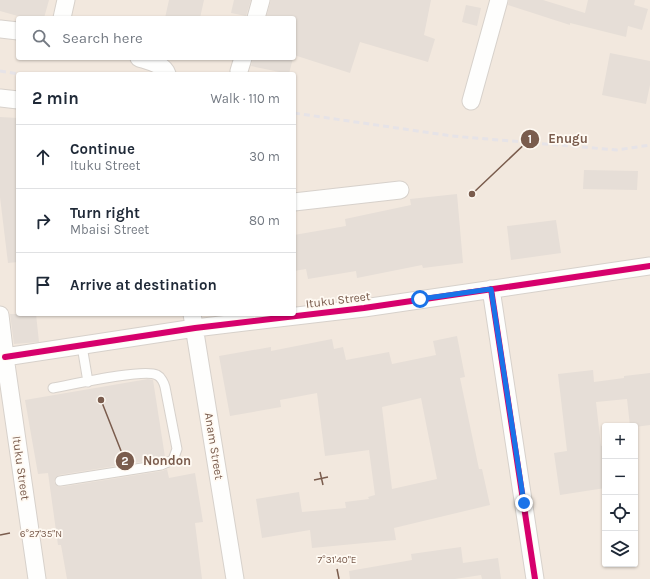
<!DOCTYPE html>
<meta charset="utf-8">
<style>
body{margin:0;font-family:Karla,sans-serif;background:#f6f6f7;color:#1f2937}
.controls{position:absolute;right:12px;bottom:12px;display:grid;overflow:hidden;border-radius:4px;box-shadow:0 1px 3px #0004}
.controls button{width:36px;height:36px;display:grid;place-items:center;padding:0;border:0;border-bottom:1px solid #e0e1e3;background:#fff;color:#1f2937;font:20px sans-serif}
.stop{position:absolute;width:12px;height:12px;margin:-9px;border:3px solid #1a73e8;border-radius:50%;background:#fff}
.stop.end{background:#1a73e8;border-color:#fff;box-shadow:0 1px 4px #0008}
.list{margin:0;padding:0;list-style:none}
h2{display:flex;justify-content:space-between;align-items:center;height:52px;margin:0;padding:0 16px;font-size:17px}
h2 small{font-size:13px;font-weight:400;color:#747a83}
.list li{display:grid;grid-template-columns:26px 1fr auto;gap:12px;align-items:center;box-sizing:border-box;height:64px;padding:0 16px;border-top:1px solid #e0e1e3}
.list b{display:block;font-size:15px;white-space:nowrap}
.list p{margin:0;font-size:13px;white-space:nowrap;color:#747a83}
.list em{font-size:13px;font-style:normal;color:#747a83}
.icon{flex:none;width:22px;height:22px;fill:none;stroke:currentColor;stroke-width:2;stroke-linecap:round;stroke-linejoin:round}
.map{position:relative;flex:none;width:650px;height:579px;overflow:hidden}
.search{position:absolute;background:#fff;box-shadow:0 1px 3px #0004;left:16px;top:16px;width:280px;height:44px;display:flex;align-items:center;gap:10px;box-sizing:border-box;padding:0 14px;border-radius:4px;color:#747a83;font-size:15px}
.panel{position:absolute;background:#fff;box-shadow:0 1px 3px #0004;left:16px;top:72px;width:280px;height:244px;border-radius:4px}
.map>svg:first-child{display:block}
</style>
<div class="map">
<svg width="650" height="579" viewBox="0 0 650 579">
<rect width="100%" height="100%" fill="#f9f5f0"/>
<path fill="#f2e8de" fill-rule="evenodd" d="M0,0H650V579H0ZM18,18H294V58H18ZM18,74H294V314H18ZM605,426H635V564H605Z"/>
<path fill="#e6ded7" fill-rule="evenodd" d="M0,0H49L44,18H25L0,11Z
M169,0H204L200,18H165Z
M234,0H251L246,16L231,13Z
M271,0H431L424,35L435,39L428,62L360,42L350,73L294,55V18H266Z
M509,0H543L585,13L588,0H635L634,5L648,9L642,30L628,26L626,37L570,23V25L508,5Z
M466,5L481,8L477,26L462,22Z
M610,53L650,61V85L646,104L602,95Z
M253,58H293L289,74L251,66Z
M0,117L18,118V262L8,263L0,197Z
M584,170L638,171L637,190L583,189Z
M457,194L463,263L423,268L422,265L357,278L356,271L308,279L306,269L294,271V235L346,226L345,219L411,205L410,199Z
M556,220L561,253L511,260L507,226Z
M10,314H36L39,342L14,344Z
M457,336L465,377L460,378L479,469H482L490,505L394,528L396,540L312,548L310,530L262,538L256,499L299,492L302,512L346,508L345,502L369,499L368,497L375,495L369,450L325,456L317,393L280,400L281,407L230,416L219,356L271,347V351L332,339L334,349L343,347L346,360L389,352L392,364L436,355L433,341ZM421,398L437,479L392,489L382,407Z
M593,370L594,382L624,378V376L650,373V425L635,427V426H630L627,399L596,402L601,446L605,445V488L560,495L554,453L567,451L558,374Z
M148,379L153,380L165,457L159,459L59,475L55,479L54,482L58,486L61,487L162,471L167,469L169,478L195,473L203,522L195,523L202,579H67L61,545H58L48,473L38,474L25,400Z
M461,547L463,563L498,558L501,579H482L481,575L455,579H350L349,571L412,560L411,554Z"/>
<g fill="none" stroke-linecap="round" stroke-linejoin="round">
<defs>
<path id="service" d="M82,346L88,382
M53,388C70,385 144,368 157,375C161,377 164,383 165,387L177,449L173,460L161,465L60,481"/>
<path id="minor" d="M62,18L66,0
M256,18L261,0
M0,29L18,31
M139,58C148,61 164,64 167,74
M239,71L243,58
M0,98L18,100
M471,101L499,0
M294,202L400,190
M491,289L535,579
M192,314L235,579
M0,315L5,357L37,579
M5,357L195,328L364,308L650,266"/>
</defs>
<use href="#service" stroke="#d7d1cb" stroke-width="11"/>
<use href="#minor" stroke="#d7d1cb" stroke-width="19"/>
<use href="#service" stroke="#fefefd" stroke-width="9"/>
<use href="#minor" stroke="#fefefd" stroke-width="17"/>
<path stroke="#e6e3e7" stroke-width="3" stroke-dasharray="6 4" stroke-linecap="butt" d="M0,71L19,74
M294,113L452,136L617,150L650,145"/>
<defs>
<path id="cycleway" d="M491,289L535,579
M5,357L195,328L364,308L650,266"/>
</defs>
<use href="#cycleway" stroke="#fffaf3" stroke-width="8"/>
<use href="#cycleway" stroke="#d6006c" stroke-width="6"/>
</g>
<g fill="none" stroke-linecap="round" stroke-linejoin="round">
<path stroke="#1a73e8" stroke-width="5" d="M420,299L491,289L524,503"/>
</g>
<path fill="none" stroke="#7a5c4d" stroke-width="1.5" d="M320,472L323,485M314,480L328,477M0,535L10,533M337,569L339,579"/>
<g text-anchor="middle" stroke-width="3.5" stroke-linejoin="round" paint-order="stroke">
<g font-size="12" fill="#7a5c4d" stroke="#fffaf3">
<text transform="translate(338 300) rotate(-7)" y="4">Ituku Street</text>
<text transform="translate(214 446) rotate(81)" y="4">Anam Street</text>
<text transform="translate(21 468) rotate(82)" y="4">Ituku Street</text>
</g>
</g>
<g font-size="10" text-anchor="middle" fill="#7a5c4d" stroke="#fffaf3" stroke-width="3.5" stroke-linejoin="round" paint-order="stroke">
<text x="41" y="537">6°27'35"N</text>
<text x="337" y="563">7°31'40"E</text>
</g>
<path fill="none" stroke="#7a5c4d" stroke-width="1.5" d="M472 194L530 139M101 400L125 461"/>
<g fill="#7a5c4d" stroke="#fffaf3" stroke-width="1.5">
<circle cx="472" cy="194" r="4"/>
<circle cx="101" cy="400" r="4"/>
<circle cx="530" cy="139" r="10"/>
<circle cx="125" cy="461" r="10"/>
</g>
<g font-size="12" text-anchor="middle" font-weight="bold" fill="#fff">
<text x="530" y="143">1</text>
<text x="125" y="465">2</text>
</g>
<g font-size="13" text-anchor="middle" font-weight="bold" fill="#7a5c4d" stroke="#fffaf3" stroke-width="3.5" stroke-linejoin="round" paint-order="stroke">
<text x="568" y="143">Enugu</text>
<text x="167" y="465">Nondon</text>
</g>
</svg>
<div class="controls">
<button>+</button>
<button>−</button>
<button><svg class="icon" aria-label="locate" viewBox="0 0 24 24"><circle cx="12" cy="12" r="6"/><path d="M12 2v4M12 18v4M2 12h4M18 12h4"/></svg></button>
<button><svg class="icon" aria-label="layers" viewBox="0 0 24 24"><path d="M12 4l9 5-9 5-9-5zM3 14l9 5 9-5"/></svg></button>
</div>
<div class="stop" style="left:420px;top:299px"></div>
<div class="stop end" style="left:524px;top:503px"></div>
<div class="search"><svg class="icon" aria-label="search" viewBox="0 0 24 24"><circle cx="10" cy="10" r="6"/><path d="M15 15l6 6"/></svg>Search here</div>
<section class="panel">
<h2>2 min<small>Walk · 110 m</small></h2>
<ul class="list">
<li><svg class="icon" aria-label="ahead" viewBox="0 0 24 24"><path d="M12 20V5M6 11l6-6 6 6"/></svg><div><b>Continue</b><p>Ituku Street</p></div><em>30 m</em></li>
<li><svg class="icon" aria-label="right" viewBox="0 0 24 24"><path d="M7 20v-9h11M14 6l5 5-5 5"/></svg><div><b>Turn right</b><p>Mbaisi Street</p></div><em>80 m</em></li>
<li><svg class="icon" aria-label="arrive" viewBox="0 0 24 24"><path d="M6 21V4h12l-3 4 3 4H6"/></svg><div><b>Arrive at destination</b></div></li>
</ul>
</section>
</div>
